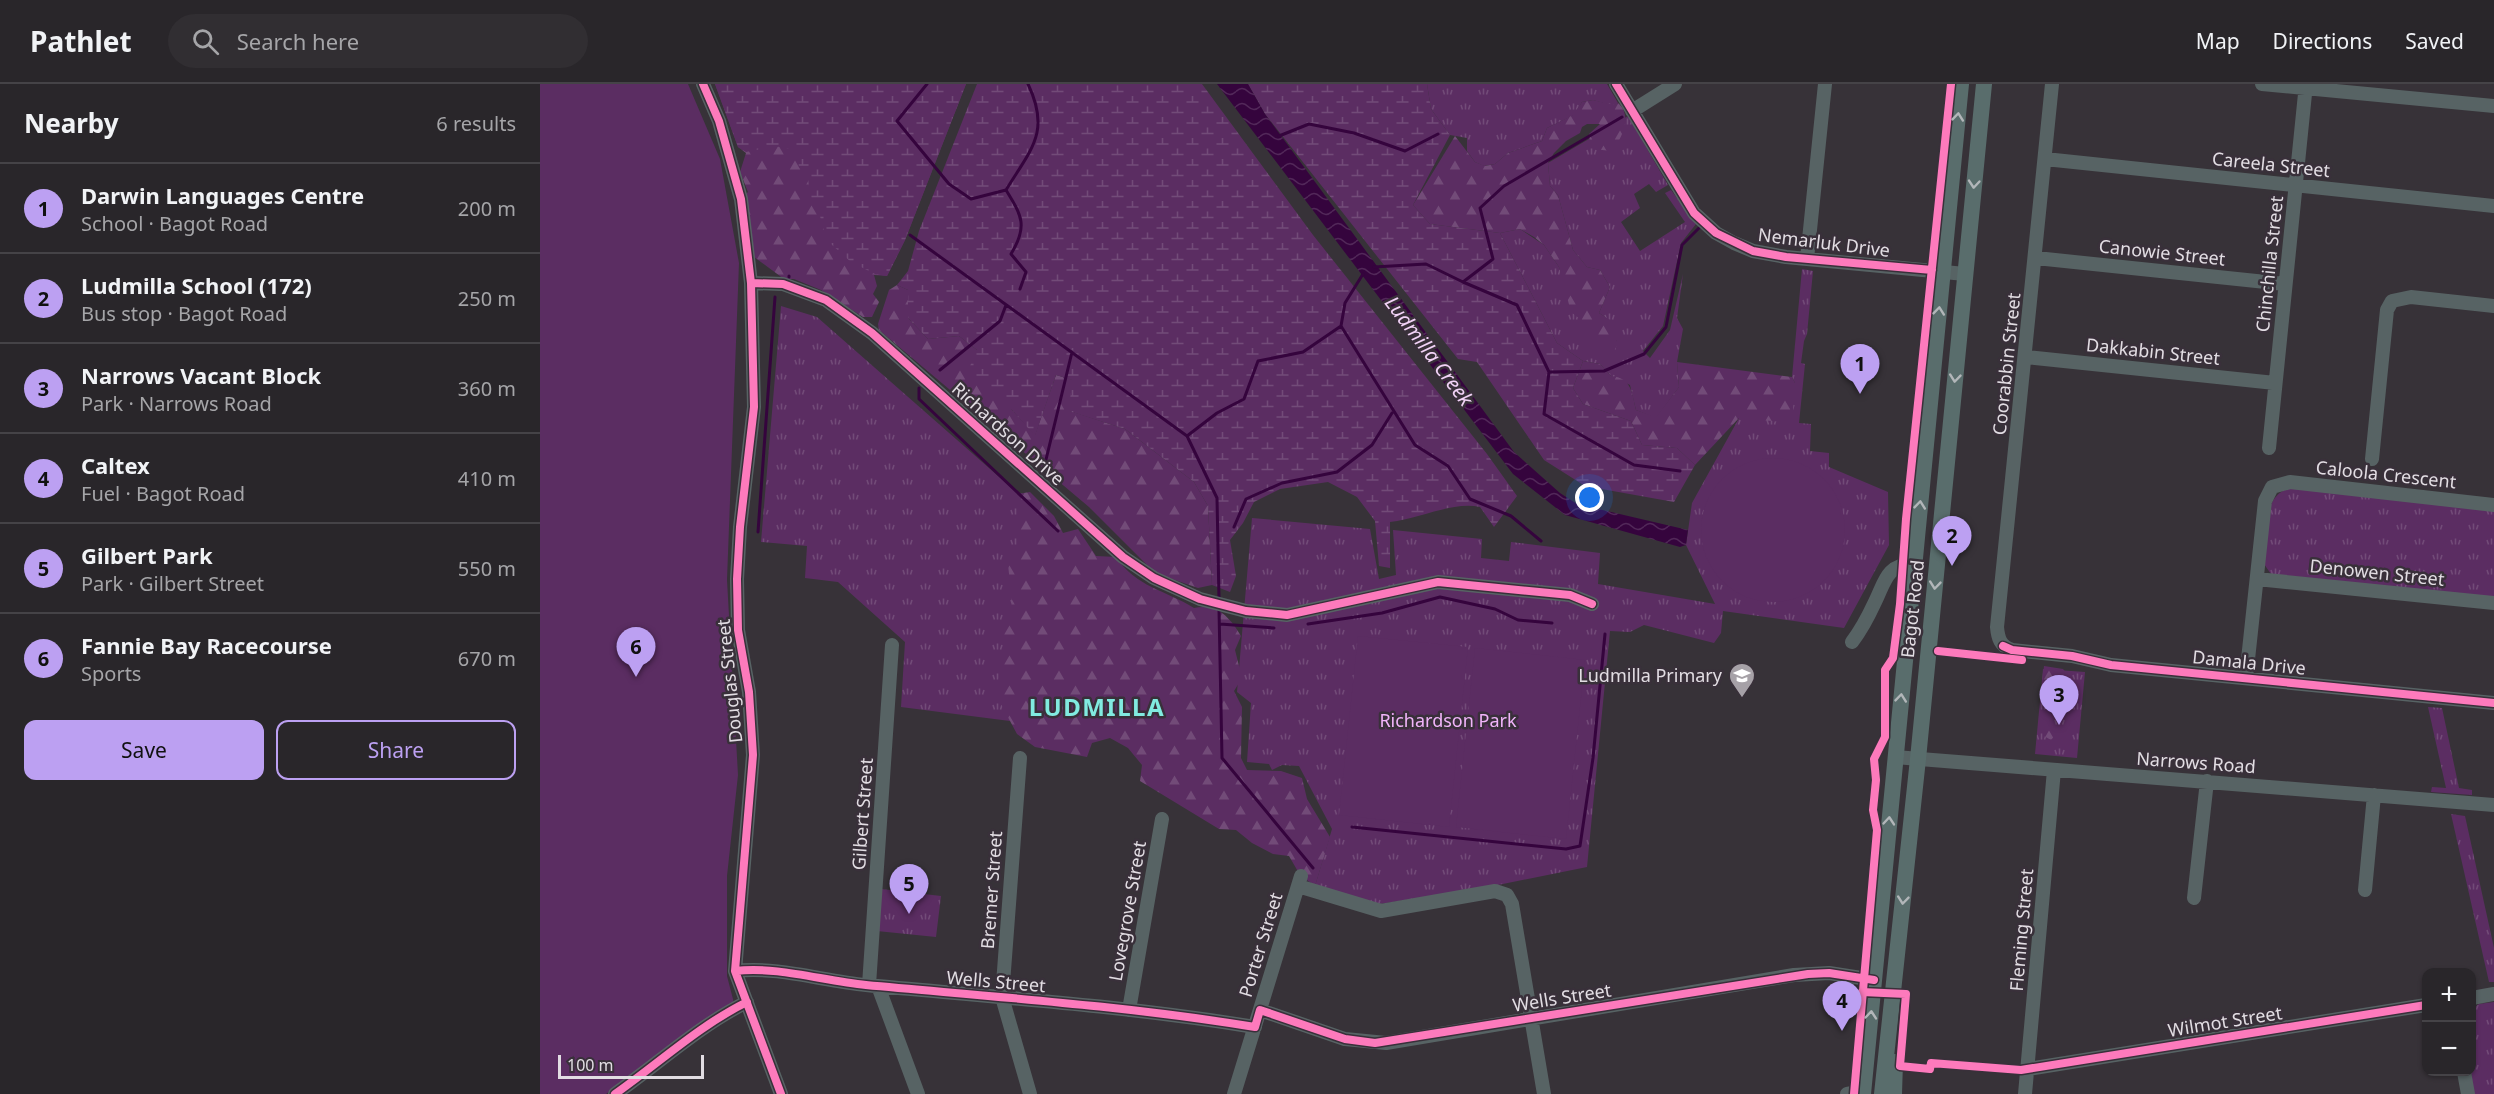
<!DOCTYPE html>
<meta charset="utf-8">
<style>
body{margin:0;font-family:"Noto Sans",sans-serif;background:#312e32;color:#f1f3f6}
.controls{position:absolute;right:18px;bottom:18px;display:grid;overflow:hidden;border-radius:12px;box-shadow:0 2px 4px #0004}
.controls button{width:54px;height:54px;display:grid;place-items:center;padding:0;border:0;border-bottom:2px solid #454347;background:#29262a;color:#f1f3f6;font:30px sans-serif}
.scale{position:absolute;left:18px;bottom:15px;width:146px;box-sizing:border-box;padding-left:6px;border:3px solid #e2dde3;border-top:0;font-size:16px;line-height:21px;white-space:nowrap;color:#e2dde3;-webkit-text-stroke:4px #39303a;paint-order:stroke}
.you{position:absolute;left:1050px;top:414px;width:21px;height:21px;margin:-15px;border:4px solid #fff;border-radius:50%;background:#1a73e8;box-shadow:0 0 0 9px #1a73e833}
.badge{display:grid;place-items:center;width:39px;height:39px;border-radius:50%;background:#bca0f2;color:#111;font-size:20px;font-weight:700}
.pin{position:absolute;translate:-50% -50px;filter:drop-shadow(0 2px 3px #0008)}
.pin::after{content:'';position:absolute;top:32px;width:21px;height:18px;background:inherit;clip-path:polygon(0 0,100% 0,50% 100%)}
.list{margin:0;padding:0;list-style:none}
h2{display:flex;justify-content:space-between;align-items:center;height:78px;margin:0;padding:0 24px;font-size:26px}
h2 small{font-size:20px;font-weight:400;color:#a5a5a8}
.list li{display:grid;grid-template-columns:39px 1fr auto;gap:18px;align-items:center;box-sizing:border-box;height:90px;padding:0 24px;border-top:2px solid #454347}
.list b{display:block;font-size:22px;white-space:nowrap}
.list p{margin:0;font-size:20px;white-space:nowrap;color:#a5a5a8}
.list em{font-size:20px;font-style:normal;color:#a5a5a8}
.actions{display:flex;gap:12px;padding:18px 24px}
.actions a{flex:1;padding:14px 0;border:2px solid #bca0f2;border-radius:12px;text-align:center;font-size:21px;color:#bca0f2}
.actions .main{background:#bca0f2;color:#111}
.icon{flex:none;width:33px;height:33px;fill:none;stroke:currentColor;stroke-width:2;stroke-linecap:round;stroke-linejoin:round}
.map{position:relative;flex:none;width:1954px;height:1010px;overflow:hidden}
header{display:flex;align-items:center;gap:36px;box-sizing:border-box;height:84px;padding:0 30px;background:#29262a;border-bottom:2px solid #454347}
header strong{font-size:28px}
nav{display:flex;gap:33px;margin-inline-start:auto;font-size:21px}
.search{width:420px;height:54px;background:#312e32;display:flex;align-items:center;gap:15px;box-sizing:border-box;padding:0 21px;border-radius:33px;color:#a5a5a8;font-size:22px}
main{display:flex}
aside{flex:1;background:#29262a}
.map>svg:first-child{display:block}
</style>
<header>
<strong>Pathlet</strong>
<div class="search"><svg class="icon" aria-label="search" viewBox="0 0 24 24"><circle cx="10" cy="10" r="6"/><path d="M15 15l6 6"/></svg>Search here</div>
<nav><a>Map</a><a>Directions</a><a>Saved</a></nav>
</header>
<main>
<aside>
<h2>Nearby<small>6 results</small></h2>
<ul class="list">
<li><span class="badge">1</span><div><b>Darwin Languages Centre</b><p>School · Bagot Road</p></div><em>200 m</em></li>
<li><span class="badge">2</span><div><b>Ludmilla School (172)</b><p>Bus stop · Bagot Road</p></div><em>250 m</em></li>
<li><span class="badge">3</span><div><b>Narrows Vacant Block</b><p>Park · Narrows Road</p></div><em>360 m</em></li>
<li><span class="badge">4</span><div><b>Caltex</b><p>Fuel · Bagot Road</p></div><em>410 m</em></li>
<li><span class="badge">5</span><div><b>Gilbert Park</b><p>Park · Gilbert Street</p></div><em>550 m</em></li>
<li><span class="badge">6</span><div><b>Fannie Bay Racecourse</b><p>Sports</p></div><em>670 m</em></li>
</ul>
<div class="actions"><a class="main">Save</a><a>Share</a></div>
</aside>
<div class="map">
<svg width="1954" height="1010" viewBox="0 0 1954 1010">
<defs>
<pattern id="grass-tufts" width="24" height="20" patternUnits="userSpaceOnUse" patternTransform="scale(1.5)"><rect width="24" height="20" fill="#5b2d62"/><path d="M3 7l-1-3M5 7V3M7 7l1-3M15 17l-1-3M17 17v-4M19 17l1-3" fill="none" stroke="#724b78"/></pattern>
<pattern id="forest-firs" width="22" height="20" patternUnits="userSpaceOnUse" patternTransform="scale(1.5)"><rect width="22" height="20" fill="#5b2d62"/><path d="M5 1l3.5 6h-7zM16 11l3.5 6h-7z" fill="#724b78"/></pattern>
<pattern id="wetland-marsh" width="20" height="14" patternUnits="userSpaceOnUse" patternTransform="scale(1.5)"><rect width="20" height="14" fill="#5b2d62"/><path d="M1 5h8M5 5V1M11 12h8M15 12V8" fill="none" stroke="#724b78"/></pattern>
<pattern id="water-waves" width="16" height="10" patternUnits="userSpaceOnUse" patternTransform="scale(1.5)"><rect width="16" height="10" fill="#35043d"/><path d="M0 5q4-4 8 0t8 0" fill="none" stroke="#522859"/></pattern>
</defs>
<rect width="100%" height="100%" fill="#373238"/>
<path fill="url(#grass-tufts)" d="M887,0H1067L1078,19L1074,22L1053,16L1042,18L1034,31L1007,44L1002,57L968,69L955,80L944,82L935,78L927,67V54L910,51L891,25Z
M1088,32L1128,101L1116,108L1109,100L1094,110L1100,124L1081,138L1100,167L1145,138L1125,109L1131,106L1156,140L1141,159L1123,242L1103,267L1110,274L1130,246L1143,190L1137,234L1143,245L1137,278L1139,303L1116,334L1096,326L1090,301L1071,292L1060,280L1043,277L1017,259L960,149L980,145L1004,161L1019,183L1024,196L1077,258L1065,233L1059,229L1070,203L1060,186L1047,183L1033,166L1018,111L1010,102L1008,79Z
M1262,185L1273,187L1267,250L1264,257L1261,279L1265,280L1259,339L1271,340L1270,367L1289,369V383L1348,408L1349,461L1304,544L1183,527L1181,549L1174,559L1104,541L1090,548L1070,547L1047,783L948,803L840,820L775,802L792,745L759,682L742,681L732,686L729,680L707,678L711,619L697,608L712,434L830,445L839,495L856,491L853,446L942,455L941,474L969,477L971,458L1060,469L1058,500L1175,520L1146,461L1152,419L1199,334L1255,299L1252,293Z
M241,222L277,233L483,414L470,637L361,623L365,558L298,498L265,494L267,462L221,458Z
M1751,404L1954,424V513L1731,490L1724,480C1726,455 1720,411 1751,404Z
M1503,585L1545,588L1537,674L1495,670Z
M1888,623L1902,624L1919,704L1932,706V711L1891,708L1892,703L1906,704Z
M1911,730L1925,732L1954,864V898H1949Z
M341,805L401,812L396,853L337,847Z
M1954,918V1010H1934L1931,988L1932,925L1939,920Z"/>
<path fill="url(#forest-firs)" d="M175,0H426L365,156L347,192L334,191L337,202L333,210L339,218L332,233H323L281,206L254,195H244L214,173L205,111L208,108L200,88L206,69L198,63Z
M1053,16L1074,21L1078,19C1093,31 1082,56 1071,67L1054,65L1050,59L1049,50L1060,40H1047L1042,43L1040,49L1026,57L1014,69L1008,79L1010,102L1018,111L1033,166L1047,183L1060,186L1070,203L1059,229L1073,238L1077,258L1075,269H1060L1056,258L1044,251V238L1031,228L1019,183L1004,161L994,153L980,145L960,149L890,140L873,121L915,52L935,78L945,82L955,80L968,69L1002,57L1007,44L1033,31L1042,18Z
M357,201L368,206V234L388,255L419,252L437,266L472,326L495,351L516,291L533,296L530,327L585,345L654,398L668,422L672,501L658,504L615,489L549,423L339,246L338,240L349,206Z
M1043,277L1060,280L1071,292C1092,294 1092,309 1096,326L1116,333L1139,303L1137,278L1252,293L1255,299L1252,339L1199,334L1155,381L1137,364L1102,361L1091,337L1043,320L1033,304Z
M490,408L514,432L523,449L538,445L556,472L576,473C596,503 625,506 654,524C677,519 690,533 701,552L695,566L702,594L694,607L702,623L701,674L707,686L741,687L762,694L767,715L790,753L775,802L760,791L749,772L733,770L712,759L696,746L679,745L600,697L602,681L588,664L570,654L552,659L547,673L495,663L477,650L454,607C464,584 466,566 462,540L473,529L468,480L477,478V410Z
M1504,582L1523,585L1527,590L1525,596L1528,606L1512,627L1507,624L1508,618L1505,613L1501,612Z
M1507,632L1513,633C1512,640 1515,643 1516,650L1511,656L1504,652L1502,636Z"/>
<path fill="url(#wetland-marsh)" d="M175,0H426L365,156L347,192L335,190L311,178L291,160L282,142L279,126L270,112L268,94L259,83L257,66L234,62L206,68L198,63Z
M437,0H662L773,151L947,370L977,412L954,443L940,423C913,417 879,435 850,438V484L839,482L835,437L817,413L788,398L740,405L714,418L703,439L690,456L696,492L690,508L672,501L668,422L654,398L585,345L529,327L532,296L516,291L495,352L472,326L427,289L437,266L419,252L388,255L368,234V206L357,201L368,187L379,147Z
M708,0H887L891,25L910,51L873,121L890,140L960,149L1017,259L1043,277L1033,304L1043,320L1091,337L1102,361L1137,364L1155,381L1134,418L1045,402L1004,376L937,278L918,275L725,30Z"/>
<path fill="#5b2d62" d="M0,0H148L180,75L199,179L187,496L198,691L187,792V892L194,919L66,1010H0Z
M1161 446a72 72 0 1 1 144 0a72 72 0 1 1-144 0Z
M818,552L928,563L909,743L799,731Z
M935,564L1045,576L1026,755L916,743Z"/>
<path fill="url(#water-waves)" d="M677,0H708L725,30L974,368L1020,409L1037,420L1148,446L1146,461L1140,463L1025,431L973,390Z"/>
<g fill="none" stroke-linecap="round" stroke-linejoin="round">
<path stroke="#35043d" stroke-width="3" d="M387,0L357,37L409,100L431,115L466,106C491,65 511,48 488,0
M739,52L769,40L814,49L865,67L898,50
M466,106C482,132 488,142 471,170L486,188L480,205
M370,151L647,352L677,414L679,515
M834,183L886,180L923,198L953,175L940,124L964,102L1082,33
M249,193V192
M923,198L977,221L1009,288L1064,287L1104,270L1126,243L1142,161L1159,144
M801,242L875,361L908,382L930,415L971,432L1001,457
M400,286L460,237L466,221
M1009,288L1004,330L1094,381L1140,387
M379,304V315L518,447
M647,352L677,329L704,315L718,277L763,268L801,242L805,219L823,190
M503,388L532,268
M694,443L706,415L742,399L797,388L832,361L852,329
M218,448L235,213
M679,525L682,674L773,784
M680,540L734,544
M768,540L842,529L900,513L955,525L978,536L1012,539
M812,743L1026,765L1040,762L1053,674L1065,550"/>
<path stroke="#576364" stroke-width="14" d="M163,0L179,37L201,115L211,199L214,323L200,443L197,495L198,546L209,608L213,671L195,887L241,1010
M1076,0L1154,129L1176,149L1194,159L1213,167L1246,173L1425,190
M1512,0L1457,543C1458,554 1460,562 1472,566L1532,572L1571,581L1954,619
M1722,0L1954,22
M1092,27L1135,0
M1505,75L1954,122
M1496,174L1745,200
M1267,175L1285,0
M211,199L243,200L286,216L332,249L583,473L614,494L660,515L706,527L747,531L898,498L1030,511L1052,520
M1486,273L1735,299
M1729,364L1766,0
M1832,375L1847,226L1852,217L1871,213L1954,222
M1717,495L1954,519
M1312,558C1321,546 1328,533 1334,520C1345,499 1345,481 1374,479
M1706,594L1725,417L1732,403L1750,398L1954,421
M1355,673L1954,721
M480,674L462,913L490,1010
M758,802L841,827L955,807L967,811L972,820L1004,1010
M1825,806L1834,711
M1654,814L1667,697
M195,887C238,882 283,897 326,901C456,913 586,922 715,943
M329,901L352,561
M338,902L378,1010
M1932,914L1954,910
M589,926L622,735
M720,926L805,955L846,959L1254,891L1289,889L1334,896
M1488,985L1886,921
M1924,988L1928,1010
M75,1010C119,979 160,941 207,918
M694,1010L761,792
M1307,1010L1323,1007
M1485,1010L1514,686"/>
<path stroke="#596d6c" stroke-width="16" d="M1323,1010L1421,0
M1342,1010L1378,675L1444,0
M1354,1010L1355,978"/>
<defs>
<path id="cycleway" d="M163,0L179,37L201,115L211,199L214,323L200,443L197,495L198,546L209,608L213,671L195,887L241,1010
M1076,0L1154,129L1176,149L1213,167L1246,173L1392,186
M211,199L243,200L286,216L332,249L583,473L614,494L660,515L706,527L747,531L898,498L1030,511L1052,520
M1463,562L1472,566L1532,572L1571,581L1954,619
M1398,567L1482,576
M195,887C238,882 283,897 326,901C456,913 586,922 715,943L720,926L805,955L835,959L1268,890L1289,889L1334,896
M1322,908L1366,910L1360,982L1390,985L1391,979L1481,986L1886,921
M75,1010C119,979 160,941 207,918
M1314,1010L1337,746L1333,726L1336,696L1334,675L1345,653V586L1353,574L1360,520L1366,435L1411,0"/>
</defs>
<use href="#cycleway" stroke="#39303a" stroke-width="11"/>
<use href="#cycleway" stroke="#fd7abc" stroke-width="8"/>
</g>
<defs><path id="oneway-chevron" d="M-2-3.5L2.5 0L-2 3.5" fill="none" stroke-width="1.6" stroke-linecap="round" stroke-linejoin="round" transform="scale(1.5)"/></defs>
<g stroke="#b2b6b9">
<use href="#oneway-chevron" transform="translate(1418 33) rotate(-84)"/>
<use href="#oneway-chevron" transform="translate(1434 100) rotate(95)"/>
<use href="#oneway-chevron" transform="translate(1399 227) rotate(-84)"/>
<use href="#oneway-chevron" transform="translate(1415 294) rotate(96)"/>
<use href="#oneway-chevron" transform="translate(1380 421) rotate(-84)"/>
<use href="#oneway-chevron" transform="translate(1395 501) rotate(96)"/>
<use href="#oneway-chevron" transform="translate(1361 614) rotate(-84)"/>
<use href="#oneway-chevron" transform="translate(1349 737) rotate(-85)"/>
<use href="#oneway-chevron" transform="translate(1363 816) rotate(96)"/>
<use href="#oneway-chevron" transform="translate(1331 931) rotate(-85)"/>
</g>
<defs>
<symbol id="school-pin" viewBox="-11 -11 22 30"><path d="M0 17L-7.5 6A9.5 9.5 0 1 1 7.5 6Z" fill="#a6a1a7" stroke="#39303a"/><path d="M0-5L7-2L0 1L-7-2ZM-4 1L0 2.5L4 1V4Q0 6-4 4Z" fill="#fff"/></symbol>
</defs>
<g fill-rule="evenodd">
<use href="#school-pin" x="1187" y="577" width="30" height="40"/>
</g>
<g text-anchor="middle" stroke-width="5" stroke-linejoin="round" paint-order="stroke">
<g font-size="18" fill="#e2dde3" stroke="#39303a">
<text transform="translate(1731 81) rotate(6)" y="6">Careela Street</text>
<text transform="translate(1284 159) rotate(7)" y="6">Nemarluk Drive</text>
<text transform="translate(1622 169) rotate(6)" y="6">Canowie Street</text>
<text transform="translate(1730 180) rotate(-84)" y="6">Chinchilla Street</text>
<text transform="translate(1613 268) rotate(6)" y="6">Dakkabin Street</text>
<text transform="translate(1467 280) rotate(-84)" y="6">Coorabbin Street</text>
<text transform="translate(468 350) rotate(42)" y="6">Richardson Drive</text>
<text transform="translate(1846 391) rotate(6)" y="6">Caloola Crescent</text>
<text transform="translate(1837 489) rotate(6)" y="6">Denowen Street</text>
<text transform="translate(1373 525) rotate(-84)" y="6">Bagot Road</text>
<text transform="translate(1709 579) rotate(6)" y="6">Damala Drive</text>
<text transform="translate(190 597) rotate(-96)" y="6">Douglas Street</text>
<text transform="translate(1656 679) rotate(4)" y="6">Narrows Road</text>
<text transform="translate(323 730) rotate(-86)" y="6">Gilbert Street</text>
<text transform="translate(452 806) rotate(-86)" y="6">Bremer Street</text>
<text transform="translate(588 827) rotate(-80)" y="6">Lovegrove Street</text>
<text transform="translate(1482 846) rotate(-85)" y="6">Fleming Street</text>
<text transform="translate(721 861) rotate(-73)" y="6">Porter Street</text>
<text transform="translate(456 898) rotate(5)" y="6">Wells Street</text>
<text transform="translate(1022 914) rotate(-9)" y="6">Wells Street</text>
<text transform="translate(1685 938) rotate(-9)" y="6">Wilmot Street</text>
</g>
<g font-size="18" fill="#e2dde3" stroke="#39303a" text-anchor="end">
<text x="1182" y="598">Ludmilla Primary</text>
</g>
<g font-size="18" fill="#f1b4fa" stroke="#39303a">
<text x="908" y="643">Richardson Park</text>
</g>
<g font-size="20" font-style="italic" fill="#f2d3f7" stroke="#39303a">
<text transform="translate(889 267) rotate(53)" y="7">Ludmilla Creek</text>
</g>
<g font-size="24" font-weight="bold" letter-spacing="1.5" fill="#81ebe0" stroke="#39303a">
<text x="557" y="632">LUDMILLA</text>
</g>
</g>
</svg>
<div class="controls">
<button>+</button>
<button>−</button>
</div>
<div class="scale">100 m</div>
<div class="you"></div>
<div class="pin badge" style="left:1320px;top:310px">1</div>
<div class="pin badge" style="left:1412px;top:482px">2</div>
<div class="pin badge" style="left:1519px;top:641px">3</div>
<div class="pin badge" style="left:1302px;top:947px">4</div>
<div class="pin badge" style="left:369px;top:830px">5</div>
<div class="pin badge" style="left:96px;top:593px">6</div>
</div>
</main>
